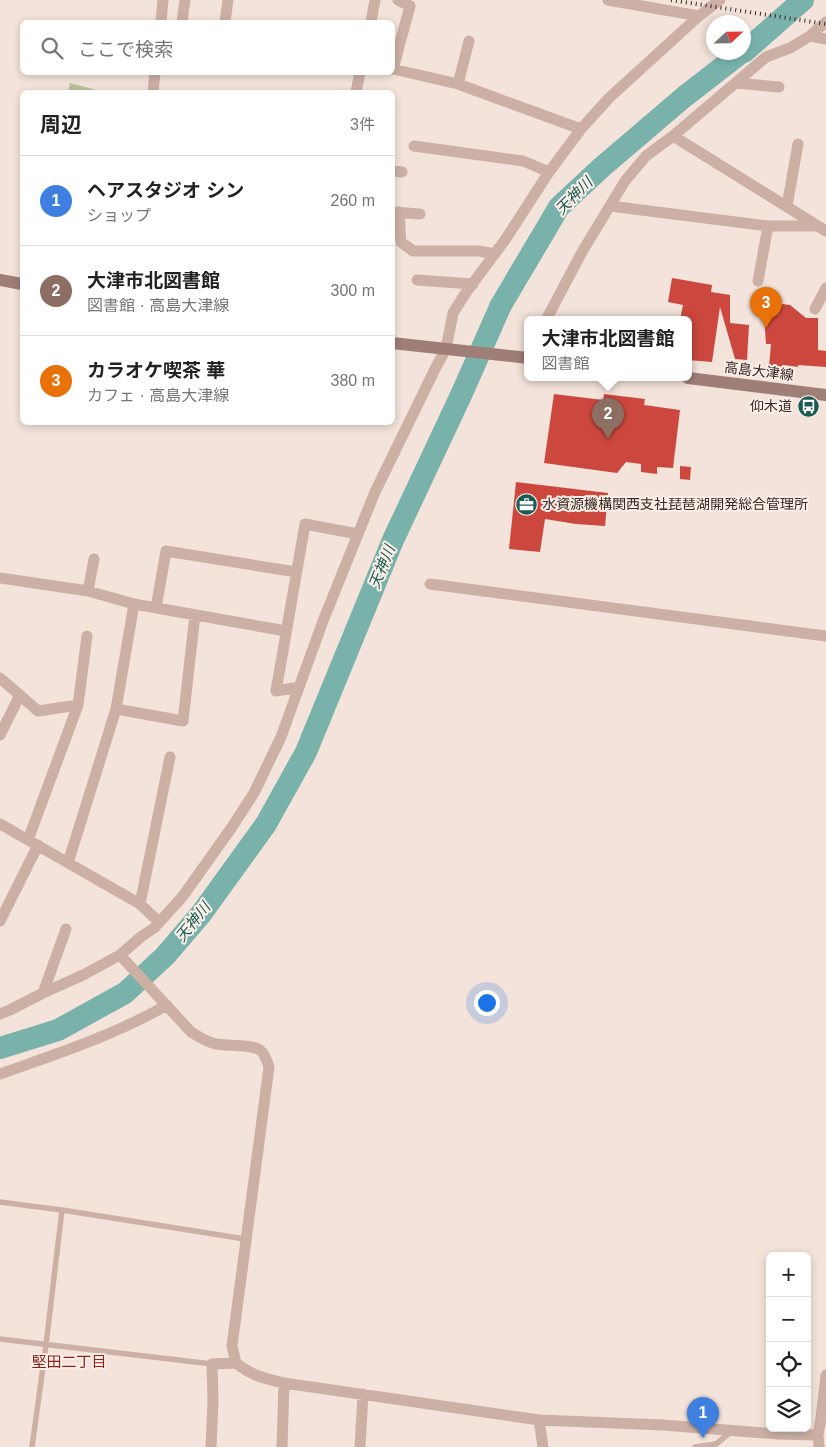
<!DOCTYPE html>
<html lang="ja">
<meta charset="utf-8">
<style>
body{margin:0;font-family:Arial,"Noto Sans JP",sans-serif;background:#f2f2f2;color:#222}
.controls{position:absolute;right:15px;bottom:15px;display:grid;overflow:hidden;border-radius:8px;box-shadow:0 2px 8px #0003}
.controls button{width:45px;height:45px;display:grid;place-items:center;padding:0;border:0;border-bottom:1px solid #e0e0e0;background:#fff;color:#222;font:25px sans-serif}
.compass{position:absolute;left:706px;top:15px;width:45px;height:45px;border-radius:50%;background:#fff;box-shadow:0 2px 8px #0003;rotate:68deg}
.you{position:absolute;left:486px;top:1002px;width:18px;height:18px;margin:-12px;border:4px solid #fff;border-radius:50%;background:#1a73e8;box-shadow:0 0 0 8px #1a73e833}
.badge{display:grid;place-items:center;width:32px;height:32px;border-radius:50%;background:#7c3aed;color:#fff;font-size:16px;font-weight:700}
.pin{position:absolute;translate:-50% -41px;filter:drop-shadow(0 1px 2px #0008)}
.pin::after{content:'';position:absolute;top:26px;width:18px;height:15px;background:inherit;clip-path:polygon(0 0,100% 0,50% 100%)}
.popup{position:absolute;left:524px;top:316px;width:168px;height:65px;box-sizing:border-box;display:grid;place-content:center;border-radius:8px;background:#fff;filter:drop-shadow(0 1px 4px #0005);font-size:16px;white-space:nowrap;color:#767676}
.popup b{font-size:19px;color:#222}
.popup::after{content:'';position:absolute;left:50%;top:100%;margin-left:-10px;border:10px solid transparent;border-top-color:#fff}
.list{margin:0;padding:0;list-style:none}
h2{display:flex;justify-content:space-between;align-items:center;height:65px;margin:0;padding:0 20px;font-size:21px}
h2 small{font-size:16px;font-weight:400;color:#767676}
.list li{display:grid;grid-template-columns:32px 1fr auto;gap:15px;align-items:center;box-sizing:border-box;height:90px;padding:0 20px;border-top:1px solid #e0e0e0}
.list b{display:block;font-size:19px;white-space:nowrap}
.list p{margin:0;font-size:16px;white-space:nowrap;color:#767676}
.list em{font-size:16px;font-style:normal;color:#767676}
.icon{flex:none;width:28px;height:28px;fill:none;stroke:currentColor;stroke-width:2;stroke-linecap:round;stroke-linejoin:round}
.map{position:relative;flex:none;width:826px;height:1447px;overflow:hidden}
.search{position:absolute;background:#fff;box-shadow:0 2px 8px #0003;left:20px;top:20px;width:375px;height:55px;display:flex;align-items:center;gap:12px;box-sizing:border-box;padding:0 18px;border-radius:8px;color:#767676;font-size:19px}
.panel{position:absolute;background:#fff;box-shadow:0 2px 8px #0003;left:20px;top:90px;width:375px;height:335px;border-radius:8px}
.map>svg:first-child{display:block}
</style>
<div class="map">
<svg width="826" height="1447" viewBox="0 0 826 1447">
<rect width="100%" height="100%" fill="#f3e3da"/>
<path fill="#bcc399" d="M70,83L104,92H68Z"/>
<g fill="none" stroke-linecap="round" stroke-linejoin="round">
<path stroke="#78b2aa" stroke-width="22" d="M744,52L803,0
M0,1048L58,1030L125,993L165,956L201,914L266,824L306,752L393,540L462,393L501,305L559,207L602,167L684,97L742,52"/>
</g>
<path fill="#cc483f" d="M672,278L712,285L711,292L730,295V323L749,325L747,360L735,359L720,307L712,362L688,360L691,324H688V320H680L683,305L668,302Z
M774,303L790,305L806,318H818V350L826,351V367L798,365V367L784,365V367L769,366L771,344H766L764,316L773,317Z
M554,394L603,400L604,394L645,399L644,405L680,410L673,468L657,467V474L641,472V464L626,462L617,473L544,463Z
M680,466L691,467L690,480L680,479Z
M516,482L608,493L605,526L576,524L545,519L540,552L509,549Z"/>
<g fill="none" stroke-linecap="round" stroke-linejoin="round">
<path stroke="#ccb0a5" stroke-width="5.5" d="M0,1202L62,1210L245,1239
M0,1339L212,1364
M32,1447L46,1345L62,1210
M695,1447L716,1444L731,1432"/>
<path stroke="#ccb0a5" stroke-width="11" d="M398,0L410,6L393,69L458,84L581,129
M608,0L699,16
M161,22L163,0
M182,22L185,0
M225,22L228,0
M371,22L375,0
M810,36L826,22
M736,83L779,87
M458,84L469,41
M153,92L155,72
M356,92L360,72
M673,136L826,231
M414,146L523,161L549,172
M392,171L402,172
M610,206L768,226H818
M787,206L798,144
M392,212L420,214
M399,212L401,242L413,251H479L495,254
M417,280L473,284
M758,281L768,226
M815,309L826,288
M546,320L582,252L625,181L646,156L673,136L766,57L790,48L810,36L826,39
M0,578L88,591L134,604L286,631
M430,584L826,636
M88,591L94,559
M156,608L166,551L296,572
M0,678L38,711L78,705L28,840
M299,687L276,691L305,524L358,534
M78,705L87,636
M116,709L183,721L195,615
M0,735L20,695
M0,824L140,904L159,922
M68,863L116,709L134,604
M140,904L170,757
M0,921L38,845
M120,955L191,1032C199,1037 206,1042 216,1044C226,1046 252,1044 260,1050C265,1054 267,1061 269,1067L232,1346L236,1363L212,1364L213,1402L211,1447
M43,993L66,929
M0,1014L10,1010L43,993L83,975L120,955L142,936L154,928L183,896L232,827L254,793L281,737L323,621L375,492L436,367L446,349L453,313L467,291L505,240L549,172L581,129L609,98L699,16L720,0
M0,1074C56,1054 115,1035 167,1005
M236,1363C250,1375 266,1379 284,1383L539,1420L663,1425L778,1434L818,1435
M539,1420L543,1447
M282,1447L284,1383
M360,1447L363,1394
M819,1447L818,1435L821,1418L826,1375"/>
<path stroke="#9f7e77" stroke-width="12" d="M0,280L22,284
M392,343L528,358
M688,378L826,395"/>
<path stroke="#372927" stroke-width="4" stroke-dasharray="1 4" stroke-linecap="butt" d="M671,0L826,24"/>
</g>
<defs>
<symbol id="bus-disc" viewBox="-11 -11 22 22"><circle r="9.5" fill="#1a5b54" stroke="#faeee7"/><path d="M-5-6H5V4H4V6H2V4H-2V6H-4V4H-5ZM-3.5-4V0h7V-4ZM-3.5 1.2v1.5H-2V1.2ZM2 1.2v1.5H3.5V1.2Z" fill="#fff"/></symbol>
<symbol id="office-disc" viewBox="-11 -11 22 22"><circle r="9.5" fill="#1a5b54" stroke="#faeee7"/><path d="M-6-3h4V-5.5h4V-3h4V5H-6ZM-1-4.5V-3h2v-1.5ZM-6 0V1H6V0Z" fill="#fff"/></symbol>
</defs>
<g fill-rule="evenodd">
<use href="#bus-disc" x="796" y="394" width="25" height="25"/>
<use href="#office-disc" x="514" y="492" width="25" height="25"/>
</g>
<g text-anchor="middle" stroke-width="4" stroke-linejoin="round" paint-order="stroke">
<g font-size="14" fill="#372927" stroke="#faeee7">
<text transform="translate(759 371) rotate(7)" y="5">高島大津線</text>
</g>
<g font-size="14" fill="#372927" stroke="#faeee7" text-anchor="end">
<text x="792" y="411">仰木道</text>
<text x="542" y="509" text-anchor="start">水資源機構関西支社琵琶湖開発総合管理所</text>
</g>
<g font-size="15" font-style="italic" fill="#1a5b54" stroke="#faeee7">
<text transform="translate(574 196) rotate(-45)" y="5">天神川</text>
<text transform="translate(382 567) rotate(-68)" y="5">天神川</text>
<text transform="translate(193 922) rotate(-51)" y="5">天神川</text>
</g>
<g font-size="15" fill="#8b231c" stroke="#faeee7">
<text x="69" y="1367">堅田二丁目</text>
</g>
</g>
</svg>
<div class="controls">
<button>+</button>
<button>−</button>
<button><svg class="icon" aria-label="locate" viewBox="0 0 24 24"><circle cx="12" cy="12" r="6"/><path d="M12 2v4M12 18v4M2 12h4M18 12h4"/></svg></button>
<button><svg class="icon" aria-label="layers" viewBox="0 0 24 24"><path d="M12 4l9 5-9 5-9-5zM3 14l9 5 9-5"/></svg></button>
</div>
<svg class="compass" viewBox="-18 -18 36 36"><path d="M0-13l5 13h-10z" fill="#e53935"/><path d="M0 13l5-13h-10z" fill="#767676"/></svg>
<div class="you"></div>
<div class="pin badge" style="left:703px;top:1438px;background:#3f7fe0">1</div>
<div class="pin badge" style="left:608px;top:439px;background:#8d6e63">2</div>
<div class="popup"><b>大津市北図書館</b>図書館</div>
<div class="pin badge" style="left:766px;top:328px;background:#e8710a">3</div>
<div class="search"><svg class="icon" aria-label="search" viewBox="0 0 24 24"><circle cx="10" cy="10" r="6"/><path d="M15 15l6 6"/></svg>ここで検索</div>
<section class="panel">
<h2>周辺<small>3件</small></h2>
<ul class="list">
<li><span class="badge" style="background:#3f7fe0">1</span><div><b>ヘアスタジオ シン</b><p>ショップ</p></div><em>260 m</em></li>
<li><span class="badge" style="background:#8d6e63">2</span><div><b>大津市北図書館</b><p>図書館 · 高島大津線</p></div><em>300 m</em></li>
<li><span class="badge" style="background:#e8710a">3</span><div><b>カラオケ喫茶 華</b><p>カフェ · 高島大津線</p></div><em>380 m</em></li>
</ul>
</section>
</div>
